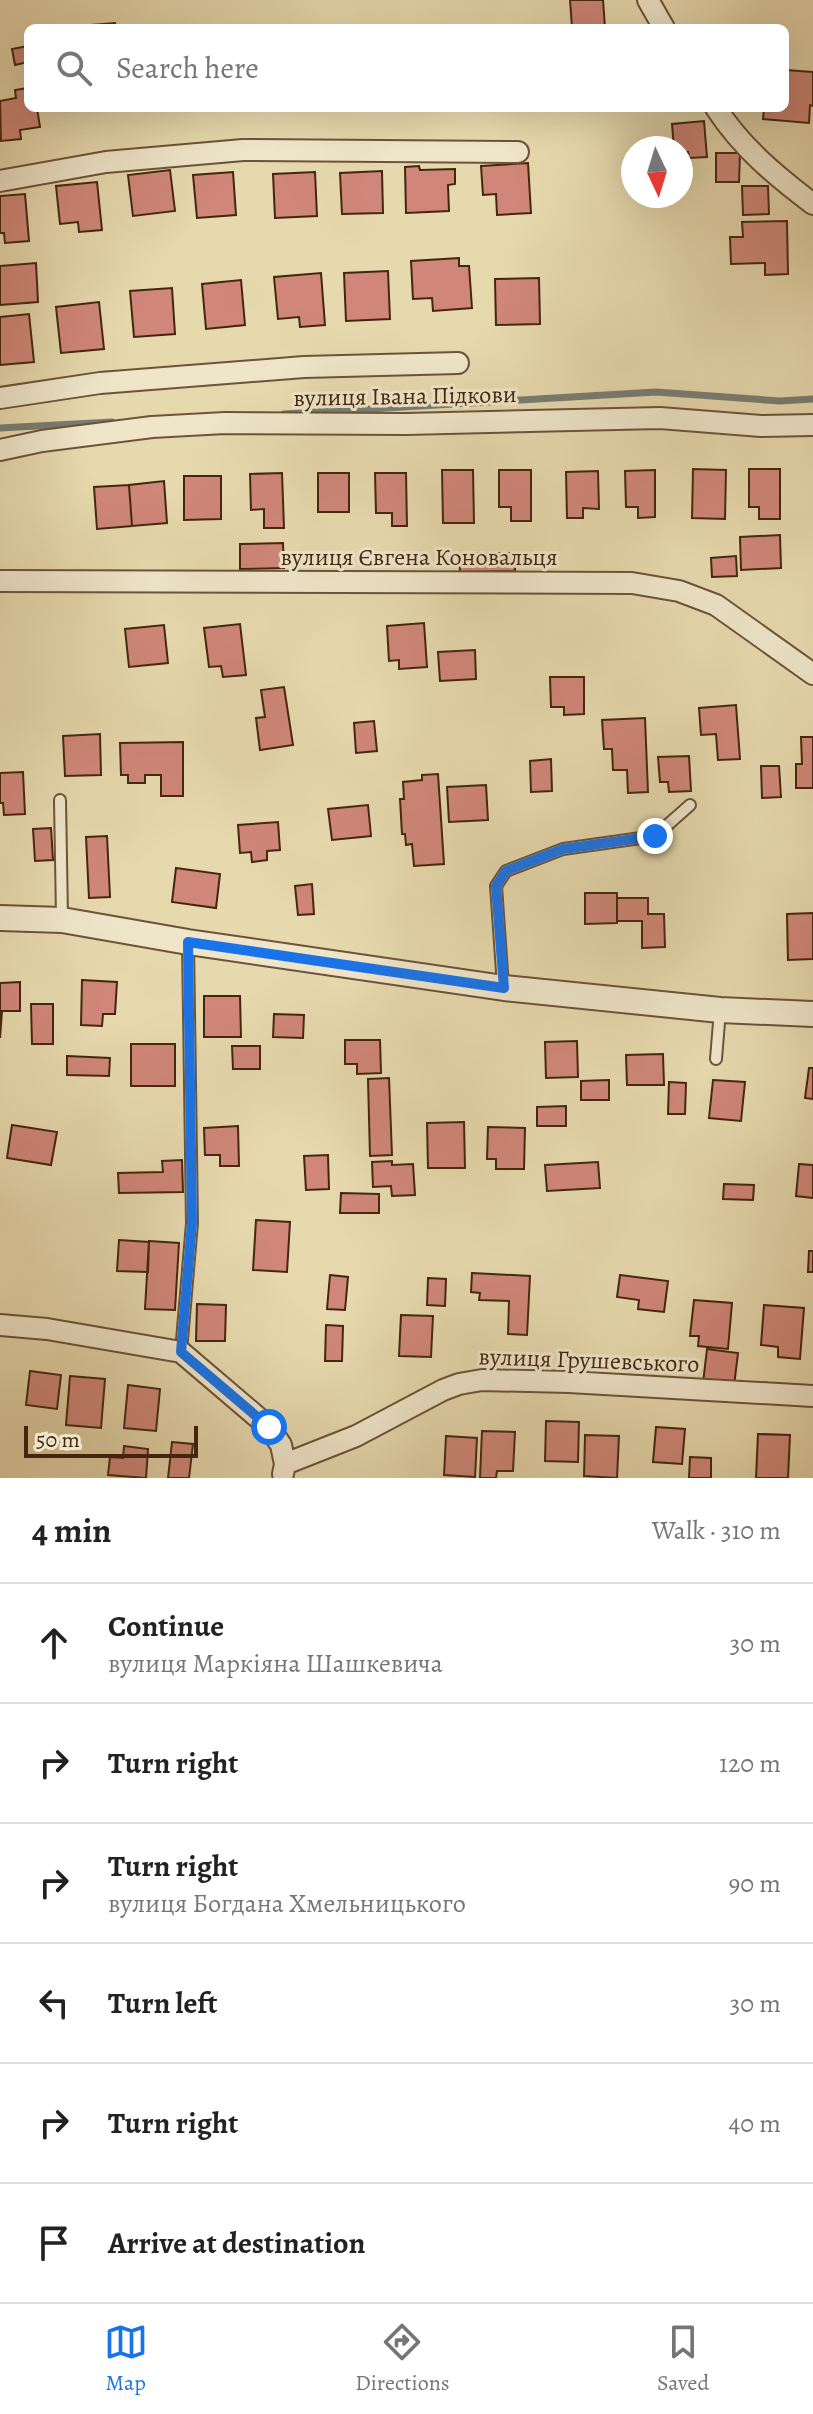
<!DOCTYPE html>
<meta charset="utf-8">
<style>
body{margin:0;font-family:Alegreya,serif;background:#f2f2f2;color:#222}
.compass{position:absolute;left:621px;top:136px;width:72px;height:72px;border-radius:50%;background:#fff;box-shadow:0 8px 32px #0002;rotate:176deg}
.scale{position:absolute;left:24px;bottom:20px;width:174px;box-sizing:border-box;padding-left:8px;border:4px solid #44260f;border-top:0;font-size:22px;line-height:28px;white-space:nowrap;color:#44260f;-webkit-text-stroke:6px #efe6ca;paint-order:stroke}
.stop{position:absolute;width:24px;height:24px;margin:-18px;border:6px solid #1a73e8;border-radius:50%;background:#fff}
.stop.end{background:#1a73e8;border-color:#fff;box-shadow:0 2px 8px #0008}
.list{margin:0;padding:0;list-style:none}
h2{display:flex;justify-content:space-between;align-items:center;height:104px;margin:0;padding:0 32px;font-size:34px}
h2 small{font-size:26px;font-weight:400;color:#767676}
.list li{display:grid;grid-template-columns:52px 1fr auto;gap:24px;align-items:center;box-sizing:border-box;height:120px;padding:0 32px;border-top:2px solid #e0e0e0}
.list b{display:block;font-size:30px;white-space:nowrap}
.list p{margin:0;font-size:26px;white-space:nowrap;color:#767676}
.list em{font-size:26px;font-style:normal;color:#767676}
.icon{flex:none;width:44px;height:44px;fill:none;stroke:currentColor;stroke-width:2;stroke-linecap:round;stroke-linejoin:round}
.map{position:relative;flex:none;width:813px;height:1478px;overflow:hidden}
.search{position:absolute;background:#fff;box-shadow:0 8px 32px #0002;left:24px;right:24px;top:24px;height:88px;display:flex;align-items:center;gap:20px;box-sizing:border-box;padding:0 28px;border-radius:12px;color:#767676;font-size:30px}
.sheet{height:824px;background:#fff}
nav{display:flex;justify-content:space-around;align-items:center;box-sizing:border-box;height:112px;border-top:2px solid #e0e0e0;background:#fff;font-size:22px;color:#767676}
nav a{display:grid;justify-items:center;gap:4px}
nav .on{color:#1a73e8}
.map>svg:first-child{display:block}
</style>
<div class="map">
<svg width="813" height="1478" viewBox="0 0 813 1478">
<rect width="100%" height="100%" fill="#e7d9ae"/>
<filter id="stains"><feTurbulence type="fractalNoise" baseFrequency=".0025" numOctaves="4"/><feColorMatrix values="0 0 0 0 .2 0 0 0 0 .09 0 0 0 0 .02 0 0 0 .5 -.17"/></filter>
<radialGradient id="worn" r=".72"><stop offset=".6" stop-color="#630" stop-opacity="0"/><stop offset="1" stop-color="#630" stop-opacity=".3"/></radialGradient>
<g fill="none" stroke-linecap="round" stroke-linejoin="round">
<path stroke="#787d73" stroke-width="7" d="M284,414L656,392L780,401L813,399
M0,428L112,422"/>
</g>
<path fill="#d08779" stroke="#44260f" stroke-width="2" d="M570,0H603L605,28L572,27Z
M115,23V28H79V26Z
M28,46V62L15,65L12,49Z
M786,70L813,72V106L810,105L809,123L763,119L764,108H785Z
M28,88V108H37L40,127L20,130L21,139L1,141L0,101L16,98L15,90Z
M704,121L707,157L689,158L688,152L681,153V148H674L672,124Z
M716,153H740L739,182H716Z
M528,163L531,213L497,215L496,194L483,195L481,166Z
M419,166L420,170L455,169V184L448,185L449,211L406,213L405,167Z
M170,170L175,211L133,216L128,175Z
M382,171L383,213L342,214L340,173Z
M233,172L236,215L197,218L193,175Z
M315,172L317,216L275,218L273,174Z
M97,182L102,230L79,232L78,222L60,224L56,186Z
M742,186H768L769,214L743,215Z
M25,194L29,241L5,243L4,233H0V196Z
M787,221L788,274L765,275V263L731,264L730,237H743L742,222Z
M459,258V266H469L472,308L433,311L432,298L413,299L411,261Z
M36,263L38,302L0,305V266Z
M388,271L390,319L346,321L344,273Z
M321,273L325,325L300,327L299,317L278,319L274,277Z
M539,278L540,324L496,325L495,279Z
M241,280L245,325L206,329L202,284Z
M172,288L175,334L134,337L130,291Z
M99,302L104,349L61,353L56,307Z
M29,314L34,362L0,365V317Z
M693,469L726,470L725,519L692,518Z
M749,469H780V519H759V507H749Z
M442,470H473L474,523H443Z
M499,470H531V521H511V507H499Z
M655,470V517L638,518V507H626L625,471Z
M598,471L599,509L583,508V518H567L566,472Z
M282,473L284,528H264V509L251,510L250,474Z
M318,473H349V512H318Z
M375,473H406L407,526H392V513H376Z
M184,476H221V519L184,520Z
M164,481L167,523L132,526L129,485Z
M129,485L132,526L97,529L94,487Z
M780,535L781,568L741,570L740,537Z
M283,543L284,568L240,569V544Z
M459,553H515V571L460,572Z
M736,556L737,576L712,577L711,558Z
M424,623L427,667L399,669V660L389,661L387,626Z
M240,624L246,675L223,677L221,666L209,667L204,628Z
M164,625L168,663L129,667L125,629Z
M475,650L476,679L440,681L438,652Z
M550,677H584V714L564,715V707H551Z
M284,687L293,745L260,750L256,718L265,717L261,690Z
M736,705L740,759L718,760L716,734L701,735L699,708Z
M645,718L648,792L628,793L627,770H613L612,749H604L602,720Z
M374,721L377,751L356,753L354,723Z
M100,734L101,775L65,776L63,736Z
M801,737H813V788H796V764H802Z
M183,742V796H161V775H145V783H128V775H121L120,743Z
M689,756L691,791L669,792L668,782H660L658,757Z
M551,759L552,791L531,792L530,761Z
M761,766H779L781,797L762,798Z
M23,772L25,814L4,815L3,803H0V773Z
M438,774L444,864L414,866L412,844L406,845L405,834H402L400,799H404L403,782L422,780V775Z
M486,785L488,820L449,822L447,787Z
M368,805L371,836L332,840L328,809Z
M278,822L280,850L267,851V860L252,862L251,852L240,853L238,825Z
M51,828L53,860L35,861L33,829Z
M107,836L110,897L89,898L86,837Z
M176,868L220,874L216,908L172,902Z
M312,884L314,914L298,915L295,886Z
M585,893H617V923L585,924Z
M617,898H648V914H664L665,947L642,948V921H617Z
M813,913V959L788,960L787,914Z
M82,980L117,982L115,1014H103L102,1026L81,1025Z
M20,982V1011H2L0,1038V983Z
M204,996H240L241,1037H204Z
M31,1004H53V1044H32Z
M274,1014L304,1015L303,1038L273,1037Z
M345,1040H380L381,1073L357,1074V1064H345Z
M577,1041L578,1077L546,1078L545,1042Z
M131,1044H175V1086H131Z
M232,1046H260V1069H233Z
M663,1054L664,1085H627L626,1055Z
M67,1056L110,1058L109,1076L67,1075Z
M809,1068H813V1099L805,1098Z
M389,1078L392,1155L370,1156L368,1079Z
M609,1080V1100H581V1081Z
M713,1080L745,1082L741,1121L709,1118Z
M669,1082L686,1083L685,1114H668Z
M566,1106V1126H537V1107Z
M464,1122L465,1168H428L427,1123Z
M12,1125L57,1132L51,1165L7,1158Z
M238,1126L239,1166H220V1155H205L204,1128Z
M488,1127L525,1128L524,1169H496V1159H487Z
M328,1155L329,1189L306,1190L304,1156Z
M182,1160L183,1192L119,1193L118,1173L163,1172L162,1161Z
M392,1161V1165L413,1164L415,1195L392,1196L391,1186L373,1187L372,1162Z
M598,1162L600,1188L547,1191L545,1165Z
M799,1164L813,1165V1198L796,1196Z
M724,1184L754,1185L753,1200L723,1199Z
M341,1193L379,1194V1213H340Z
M256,1220L290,1222L287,1272L253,1270Z
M119,1240L149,1242L148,1272L117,1271Z
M149,1241L179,1243L175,1310L145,1309Z
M809,1251H813V1272H808Z
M472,1273L530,1276L527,1335L508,1334L509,1301L479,1300L480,1293L471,1292Z
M330,1275L348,1277L345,1310L327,1309Z
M620,1275L668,1281L664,1312L638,1309L639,1300L617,1297Z
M428,1278L446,1279L445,1306L427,1305Z
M694,1300L732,1303L728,1349L698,1346L699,1336H690Z
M197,1304L226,1305L225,1341H196Z
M764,1305L804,1308L800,1359L778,1357V1347L761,1345Z
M401,1315L433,1316L431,1357L399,1356Z
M326,1325L343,1326L342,1361H325Z
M707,1349L738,1353L734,1386L703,1383Z
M30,1371L61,1375L57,1409L26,1405Z
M70,1376L105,1379L101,1428L66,1425Z
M128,1385L160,1389L156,1431L124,1428Z
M546,1421L579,1422L578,1462L545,1461Z
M656,1427L685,1429L682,1464L653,1462Z
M482,1431L515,1432L513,1471H497L496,1478H480Z
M758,1434L790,1435L788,1478H756Z
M585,1435L619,1436L617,1478L584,1476Z
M446,1436L477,1438L475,1477L444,1475Z
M172,1442L193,1444L189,1478H168Z
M124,1446L148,1449L146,1478L108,1475L110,1457L123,1458Z
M690,1457L711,1458V1478H689Z"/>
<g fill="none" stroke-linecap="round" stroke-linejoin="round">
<defs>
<path id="service" d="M60,800L62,918
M503,986L496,886L506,871L563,849L655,836L690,805
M716,1059L720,1010
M181,1352L192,1223L188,943"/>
<path id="minor" d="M648,0L664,28
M716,108C742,148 776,176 813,204
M0,181L106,162L243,150L518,152
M0,398L100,383L304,367L458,363
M0,450L42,441L152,427L225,423L406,424L660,418L761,426L813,425
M0,581L632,583L679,591L716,605L813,674
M0,1325L47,1329L181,1352L269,1427L281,1445L285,1464L283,1474
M285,1464L356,1436L443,1390L459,1384L482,1380L569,1382L813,1396"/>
<path id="tertiary" d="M0,918L62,920L188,942L504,988L720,1010L813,1014"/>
</defs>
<use href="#service" stroke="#6d5337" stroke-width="14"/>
<use href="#minor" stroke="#6d5337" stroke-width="24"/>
<use href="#tertiary" stroke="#6d5337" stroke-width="28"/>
<use href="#service" stroke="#efe6ca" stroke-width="10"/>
<use href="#minor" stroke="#efe6ca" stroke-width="20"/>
<use href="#tertiary" stroke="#efe6ca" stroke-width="24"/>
</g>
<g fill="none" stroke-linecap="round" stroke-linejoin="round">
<path stroke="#1a73e8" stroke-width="10" d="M269,1427L181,1352L192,1223L188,942L504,988L496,886L506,871L563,849L655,836"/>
</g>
<g text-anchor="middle" stroke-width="6" stroke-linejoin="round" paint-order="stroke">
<g font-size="24" fill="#44260f" stroke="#efe6ca">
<text transform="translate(405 396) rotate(-1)" y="8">вулиця Івана Підкови</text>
<text x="419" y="565">вулиця Євгена Коновальця</text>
<text transform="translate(589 1360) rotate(2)" y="8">вулиця Грушевського</text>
</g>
</g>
<rect width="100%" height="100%" filter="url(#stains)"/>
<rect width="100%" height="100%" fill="url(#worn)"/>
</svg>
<svg class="compass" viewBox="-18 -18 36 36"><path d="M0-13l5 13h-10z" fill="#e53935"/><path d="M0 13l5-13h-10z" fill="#767676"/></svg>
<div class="scale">50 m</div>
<div class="stop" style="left:269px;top:1427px"></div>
<div class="stop end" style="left:655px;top:836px"></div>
<div class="search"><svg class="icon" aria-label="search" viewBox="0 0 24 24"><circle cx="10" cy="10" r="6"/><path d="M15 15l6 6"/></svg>Search here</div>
</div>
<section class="sheet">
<h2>4 min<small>Walk · 310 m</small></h2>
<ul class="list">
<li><svg class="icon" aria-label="ahead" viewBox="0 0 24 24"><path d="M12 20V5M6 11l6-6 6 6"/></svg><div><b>Continue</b><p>вулиця Маркіяна Шашкевича</p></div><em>30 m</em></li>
<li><svg class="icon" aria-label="right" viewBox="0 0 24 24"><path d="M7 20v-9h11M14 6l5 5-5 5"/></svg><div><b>Turn right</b></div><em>120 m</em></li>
<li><svg class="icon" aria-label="right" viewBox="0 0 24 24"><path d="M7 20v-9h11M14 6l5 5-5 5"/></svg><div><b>Turn right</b><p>вулиця Богдана Хмельницького</p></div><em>90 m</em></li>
<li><svg class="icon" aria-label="left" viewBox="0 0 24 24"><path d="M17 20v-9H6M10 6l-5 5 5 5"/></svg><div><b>Turn left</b></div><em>30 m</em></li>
<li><svg class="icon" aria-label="right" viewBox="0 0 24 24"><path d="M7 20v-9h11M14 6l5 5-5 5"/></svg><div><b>Turn right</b></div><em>40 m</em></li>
<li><svg class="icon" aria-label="arrive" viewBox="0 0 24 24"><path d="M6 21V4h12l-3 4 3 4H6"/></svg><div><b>Arrive at destination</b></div></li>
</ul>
</section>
<nav>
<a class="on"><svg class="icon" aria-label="map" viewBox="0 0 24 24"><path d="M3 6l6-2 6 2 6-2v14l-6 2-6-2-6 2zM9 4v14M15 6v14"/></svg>Map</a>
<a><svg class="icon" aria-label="directions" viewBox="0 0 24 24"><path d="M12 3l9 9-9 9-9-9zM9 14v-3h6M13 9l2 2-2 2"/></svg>Directions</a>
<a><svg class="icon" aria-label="saved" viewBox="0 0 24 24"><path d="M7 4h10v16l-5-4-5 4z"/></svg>Saved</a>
</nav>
